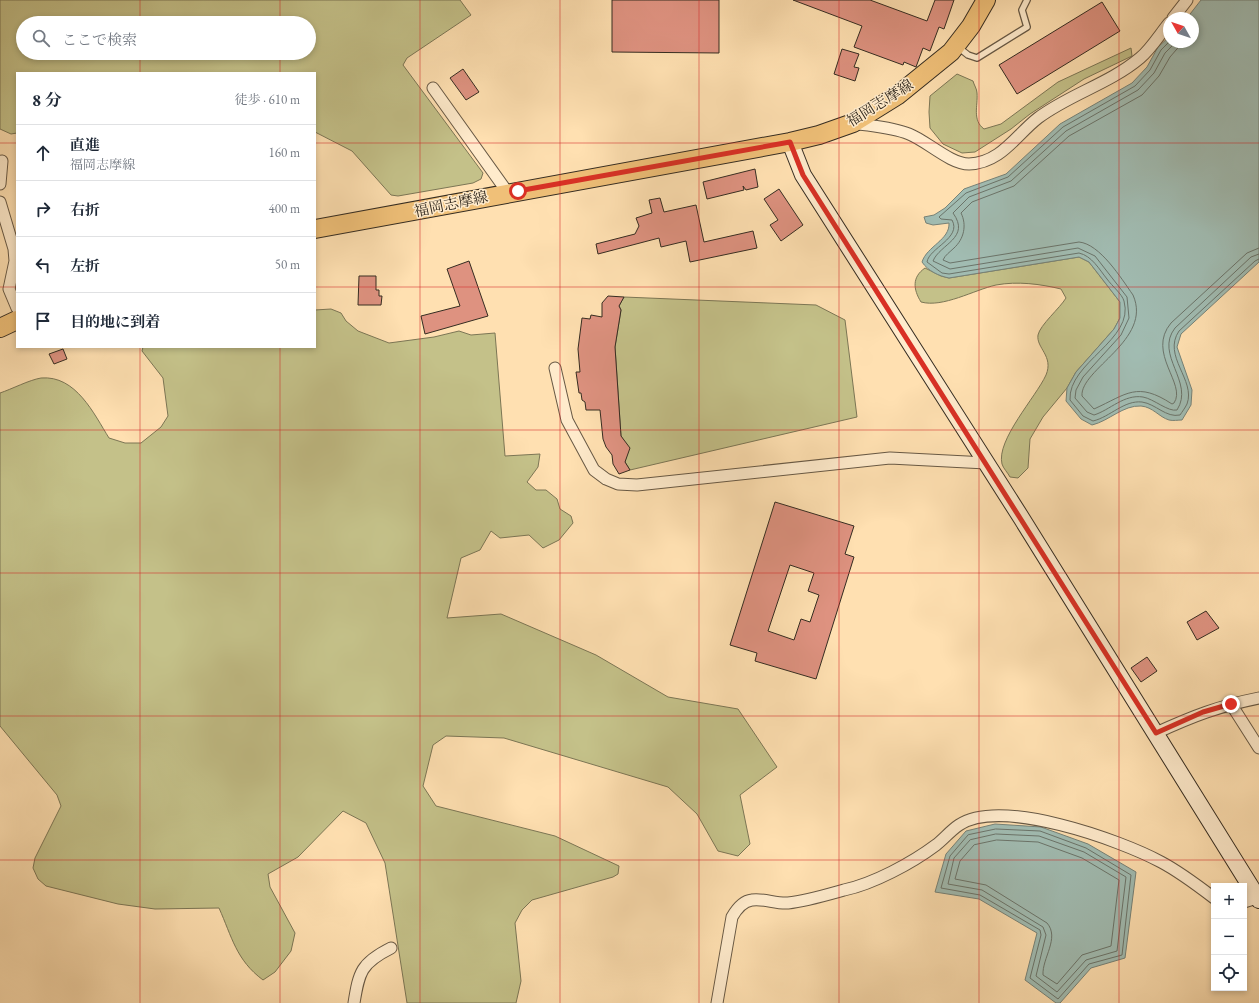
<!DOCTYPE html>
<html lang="ja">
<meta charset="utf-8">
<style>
body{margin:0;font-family:"EB Garamond","Noto Serif JP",serif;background:#f6f6f7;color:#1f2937}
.controls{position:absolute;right:12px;bottom:12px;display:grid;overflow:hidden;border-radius:0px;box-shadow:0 2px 6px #0003}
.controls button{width:36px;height:36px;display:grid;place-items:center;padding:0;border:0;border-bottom:1px solid #e0e1e3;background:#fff;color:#1f2937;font:20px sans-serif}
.compass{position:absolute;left:1163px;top:12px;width:36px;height:36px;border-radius:50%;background:#fff;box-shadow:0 2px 6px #0003;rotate:310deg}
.stop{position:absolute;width:12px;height:12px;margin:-9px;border:3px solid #d93025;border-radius:50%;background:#fff}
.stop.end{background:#d93025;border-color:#fff;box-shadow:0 1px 4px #0008}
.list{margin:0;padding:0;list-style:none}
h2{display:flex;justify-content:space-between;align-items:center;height:52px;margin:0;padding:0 16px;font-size:17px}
h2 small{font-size:13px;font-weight:400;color:#747a83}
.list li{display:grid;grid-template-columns:26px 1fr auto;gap:12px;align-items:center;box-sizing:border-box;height:56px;padding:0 16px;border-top:1px solid #e0e1e3}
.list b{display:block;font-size:15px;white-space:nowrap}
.list p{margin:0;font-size:13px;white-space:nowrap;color:#747a83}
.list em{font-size:13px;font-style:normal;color:#747a83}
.icon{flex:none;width:22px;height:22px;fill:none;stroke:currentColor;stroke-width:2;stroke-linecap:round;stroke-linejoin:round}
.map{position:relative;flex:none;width:1259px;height:1003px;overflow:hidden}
.search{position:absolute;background:#fff;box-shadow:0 2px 6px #0003;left:16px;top:16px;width:300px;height:44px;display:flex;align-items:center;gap:10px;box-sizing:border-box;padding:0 14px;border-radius:22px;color:#747a83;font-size:15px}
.panel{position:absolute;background:#fff;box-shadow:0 2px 6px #0003;left:16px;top:72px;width:300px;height:276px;border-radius:0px}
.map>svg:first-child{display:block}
</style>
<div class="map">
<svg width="1259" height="1003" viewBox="0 0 1259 1003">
<rect width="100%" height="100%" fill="#ffe0b1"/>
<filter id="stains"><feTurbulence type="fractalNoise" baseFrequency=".005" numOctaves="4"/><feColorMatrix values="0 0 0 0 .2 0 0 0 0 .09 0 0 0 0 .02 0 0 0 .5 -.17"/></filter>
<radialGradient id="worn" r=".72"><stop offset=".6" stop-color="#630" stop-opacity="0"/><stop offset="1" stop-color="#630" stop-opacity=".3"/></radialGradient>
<path fill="#c4c189" stroke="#7c7655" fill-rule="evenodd" d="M0,0H460L471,15L407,58L403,65L483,173L481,179L473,183L398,196L391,195L352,151L315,132V73H17V133L11,134L0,129ZM23,23H309V53H23Z
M1131,48L1132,56L1084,79L1030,114L1011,129L975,152L962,153L943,144L930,128L929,112L930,96L957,74L973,81C974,85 977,89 977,93C978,106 972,120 984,129L1001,124L1058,82Z
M1079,257L1089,262L1120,302V318L1114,329L1076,372L1067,388L1043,417L1030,439L1028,468L1018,478L1010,477C1008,473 1003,468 1002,464C996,440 1036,397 1046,375C1054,356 1036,348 1038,335C1040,325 1060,308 1066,298L1061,289C1040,284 1018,281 996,285C974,290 943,308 921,302C913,289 912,277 925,268L941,276L949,278Z
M624,297L816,305L845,320L857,417L630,470L625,462L628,448L621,436L615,347L621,310L619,306Z
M331,309L341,313L346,321L358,331L389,343L434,337L459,331L471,335L495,333L505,456L540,454L538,467L527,482L536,490H546L557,499L560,509L571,516L573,523L559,540L543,548L529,535L500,538L491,531L480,550L461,558L447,618L501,614L596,655L668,697L738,709L777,767L740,795L750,844L738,856L718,851L697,814L668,787L504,738L446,736L433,745L423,786L436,806L555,836L619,866L618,874L613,877L532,900L522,910L515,923L521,981L516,1003H407L385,863L366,823L343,811L298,857L268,874L270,887L295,933L291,951L275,972L263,980C236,960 232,937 219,908L155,909L118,904L46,886L38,879L33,868L35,858L61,806L57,795L0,726V393C12,389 29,380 41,378C76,375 94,414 109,438L125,443H141L161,427L168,416L163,378L142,351L143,347H315V310Z"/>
<path fill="#a1bcb2" stroke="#768278" d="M1201,0H1259V262L1181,334L1177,347L1192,390L1191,405L1182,420C1178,420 1173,421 1169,420C1159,417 1153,407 1141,406C1123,405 1109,421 1092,425L1081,419L1066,401L1067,388L1076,372L1114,329L1120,318V302L1089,262L1079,257L949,278C939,276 928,271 922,262C927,246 950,240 949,223L933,225L926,223L924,217L934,215L945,208L964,189L1006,174L1060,124L1132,83L1147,67L1158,47L1169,37V42H1193V18H1187Z
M995,824L1041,827L1088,844L1136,872L1125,958L1091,968L1060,1003H1056L1025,980L1037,933L979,899L935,892L946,854L966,831Z"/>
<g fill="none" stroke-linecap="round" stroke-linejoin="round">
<path stroke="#6b746a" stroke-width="1" d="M1169,42L1161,50L1150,70L1135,86L1063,127L1008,177L966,193L939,217L941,219L952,220C962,238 929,248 927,262L942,273L949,274L1079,253C1092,256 1099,269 1107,279C1112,286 1122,294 1124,301C1135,340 1068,362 1070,400L1083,416L1093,421C1110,417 1124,400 1142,402C1156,404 1166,418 1180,415C1182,412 1185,408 1187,404C1196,380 1162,356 1179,331L1255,261L1259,259
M1176,42L1165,53L1154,73L1138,90L1066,131L1011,181L969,197L953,213C971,238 940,244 933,261L950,269L1078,248L1095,256L1127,297L1129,318L1121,335L1083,377L1076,390L1075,398L1087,412L1094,415C1110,410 1124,394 1143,397C1154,399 1168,412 1177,410C1195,382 1154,355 1175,328L1251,257L1259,254
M1183,42L1170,57L1159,76L1142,95L1069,136L1014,186L972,202L961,213C967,225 964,239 954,248C950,252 945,255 943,260L950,263L1079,242C1100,244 1121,278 1133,295C1153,340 1080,369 1082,396L1094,409C1127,394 1137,381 1172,404L1174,403C1187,384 1146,353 1171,323L1247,253L1259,248
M996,829L1040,831L1086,848L1131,875L1122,955L1089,964L1058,999L1030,978L1041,935L1040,930L980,895L941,888L950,856L968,835Z
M996,834L1039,836L1084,852L1126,877L1117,951L1086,960L1057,992L1036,976L1046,935L1043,927L982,890L948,884L954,858L970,840Z
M997,840L1038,842L1082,858L1119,880L1111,946L1082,955L1057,984L1043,975C1042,958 1060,938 1047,923L986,885L955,879L960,861L974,845Z"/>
</g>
<path fill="#de9280" stroke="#352c21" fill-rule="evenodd" d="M612,0H719V53L612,52Z
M793,0H870L927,21L935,0H954L944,29L939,27L930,51L923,48L916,67L904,62L903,65L854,47L862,26Z
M1102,2L1120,31L1017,94L999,65Z
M842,49L859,54L854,67L859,68L855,81L834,74Z
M463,69L479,92L466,100L450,78Z
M755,169L758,187L746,190L743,186L744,190L707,199L703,182Z
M779,189L803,225L781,241L770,225L778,220L764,199Z
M660,198L664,212L696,205L704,242L753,231L757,248L690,262L686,241L661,247L659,238L598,254L596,244L635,234L639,226L636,218L652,213L649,200Z
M469,261L488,316L425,334L421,316L460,306L447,269Z
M359,276H376V290H379V296H382L381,305H358Z
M608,296L624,297L619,306L621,310L615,347L621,436L630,448L625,462L630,470L619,474L613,464L612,455L606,447L603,439L600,410H586L585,402L582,400L581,393H579L576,372H580L578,349L582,318L590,319L591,315L602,317V303Z
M63,349L67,359L54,364L49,354Z
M775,502L854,526L845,554L854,557L816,679L755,661L757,653L730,645ZM790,565L814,573L808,591L819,595L810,622L801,619L794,640L768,631Z
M1206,611L1219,628L1197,640L1187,622Z
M1147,657L1157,671L1141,682L1131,668Z"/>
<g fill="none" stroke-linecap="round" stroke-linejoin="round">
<defs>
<path id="lane" d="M958,47L968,55L977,58L1027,27L1022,10L1027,0"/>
<path id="street" d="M1173,18L1187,0
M433,88L508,193
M853,123C871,126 892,127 909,134C927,141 950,164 969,164C1001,163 1016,135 1038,118C1070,94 1109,84 1140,58C1151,49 1160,34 1169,23
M0,184L2,161
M0,202L14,249L15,261L9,289L17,308
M555,368L567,420L594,470L606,479L618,484L637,485L890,458L986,463
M1231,704L1259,748
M1156,733C1193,716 1219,706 1259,698
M1244,902L1257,898
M354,1003C359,972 361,963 391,948
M717,1003L732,917C736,910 743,901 752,900C763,898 776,904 788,903C806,901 826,895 844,890C873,884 912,863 936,845C944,839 950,831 959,825C1001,797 1120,840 1161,862C1180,872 1197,885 1214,898"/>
<path id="secondary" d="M790,142L803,175L1022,519L1259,900"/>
<path id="primary" d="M315,229L790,142L819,135L853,123L898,95L951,52L971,26L986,0
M0,328L17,320"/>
</defs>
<use href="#lane" stroke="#685945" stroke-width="8"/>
<use href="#street" stroke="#685945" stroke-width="13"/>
<use href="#secondary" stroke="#352c21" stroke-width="18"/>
<use href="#primary" stroke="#352c21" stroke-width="20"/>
<use href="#lane" stroke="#ffebcc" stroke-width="5.5"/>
<use href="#street" stroke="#ffebcc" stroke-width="11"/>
<use href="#secondary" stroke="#ffebcc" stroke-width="16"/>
<use href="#primary" stroke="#f0c078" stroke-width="18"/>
</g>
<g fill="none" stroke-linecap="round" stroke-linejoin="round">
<path stroke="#d93025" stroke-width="5" d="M518,191L790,142L803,175L1156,733L1203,712L1231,704"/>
</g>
<path fill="none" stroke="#d62828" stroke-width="1" stroke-opacity="0.55" d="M140,0V23M280,0V23M420,0V1003M560,0V1003M699,0V1003M839,0V1003M979,0V1003M1119,0V1003M140,53V73M280,53V73M0,143H17M315,143H1259M0,287H17M315,287H1259M140,347V1003M280,347V1003M0,430H1259M0,573H1259M0,716H1259M0,860H1259"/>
<g text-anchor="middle" stroke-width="3" stroke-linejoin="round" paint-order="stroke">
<g font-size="15" fill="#352c21" stroke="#ffebcc">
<text transform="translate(880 103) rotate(-32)" y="5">福岡志摩線</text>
<text transform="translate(451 204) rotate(-12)" y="5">福岡志摩線</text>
</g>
</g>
<rect width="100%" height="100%" filter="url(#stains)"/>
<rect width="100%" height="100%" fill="url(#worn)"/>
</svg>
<div class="controls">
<button>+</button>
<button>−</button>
<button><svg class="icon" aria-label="locate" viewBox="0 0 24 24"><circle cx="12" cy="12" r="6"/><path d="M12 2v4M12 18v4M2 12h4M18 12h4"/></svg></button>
</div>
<svg class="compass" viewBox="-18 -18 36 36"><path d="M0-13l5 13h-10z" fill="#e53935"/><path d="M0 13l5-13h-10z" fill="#747a83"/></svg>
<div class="stop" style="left:518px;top:191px"></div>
<div class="stop end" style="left:1231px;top:704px"></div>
<div class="search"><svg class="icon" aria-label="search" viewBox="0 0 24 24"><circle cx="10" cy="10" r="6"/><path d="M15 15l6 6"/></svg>ここで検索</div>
<section class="panel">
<h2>8 分<small>徒歩 · 610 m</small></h2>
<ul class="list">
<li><svg class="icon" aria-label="ahead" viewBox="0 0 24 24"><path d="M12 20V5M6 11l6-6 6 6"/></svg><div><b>直進</b><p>福岡志摩線</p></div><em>160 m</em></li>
<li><svg class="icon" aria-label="right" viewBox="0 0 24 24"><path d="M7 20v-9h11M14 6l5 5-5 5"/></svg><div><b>右折</b></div><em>400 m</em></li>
<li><svg class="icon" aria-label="left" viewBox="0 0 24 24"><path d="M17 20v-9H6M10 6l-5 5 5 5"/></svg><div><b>左折</b></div><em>50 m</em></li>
<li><svg class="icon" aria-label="arrive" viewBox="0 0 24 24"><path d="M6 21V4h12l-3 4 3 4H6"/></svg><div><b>目的地に到着</b></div></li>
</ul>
</section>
</div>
